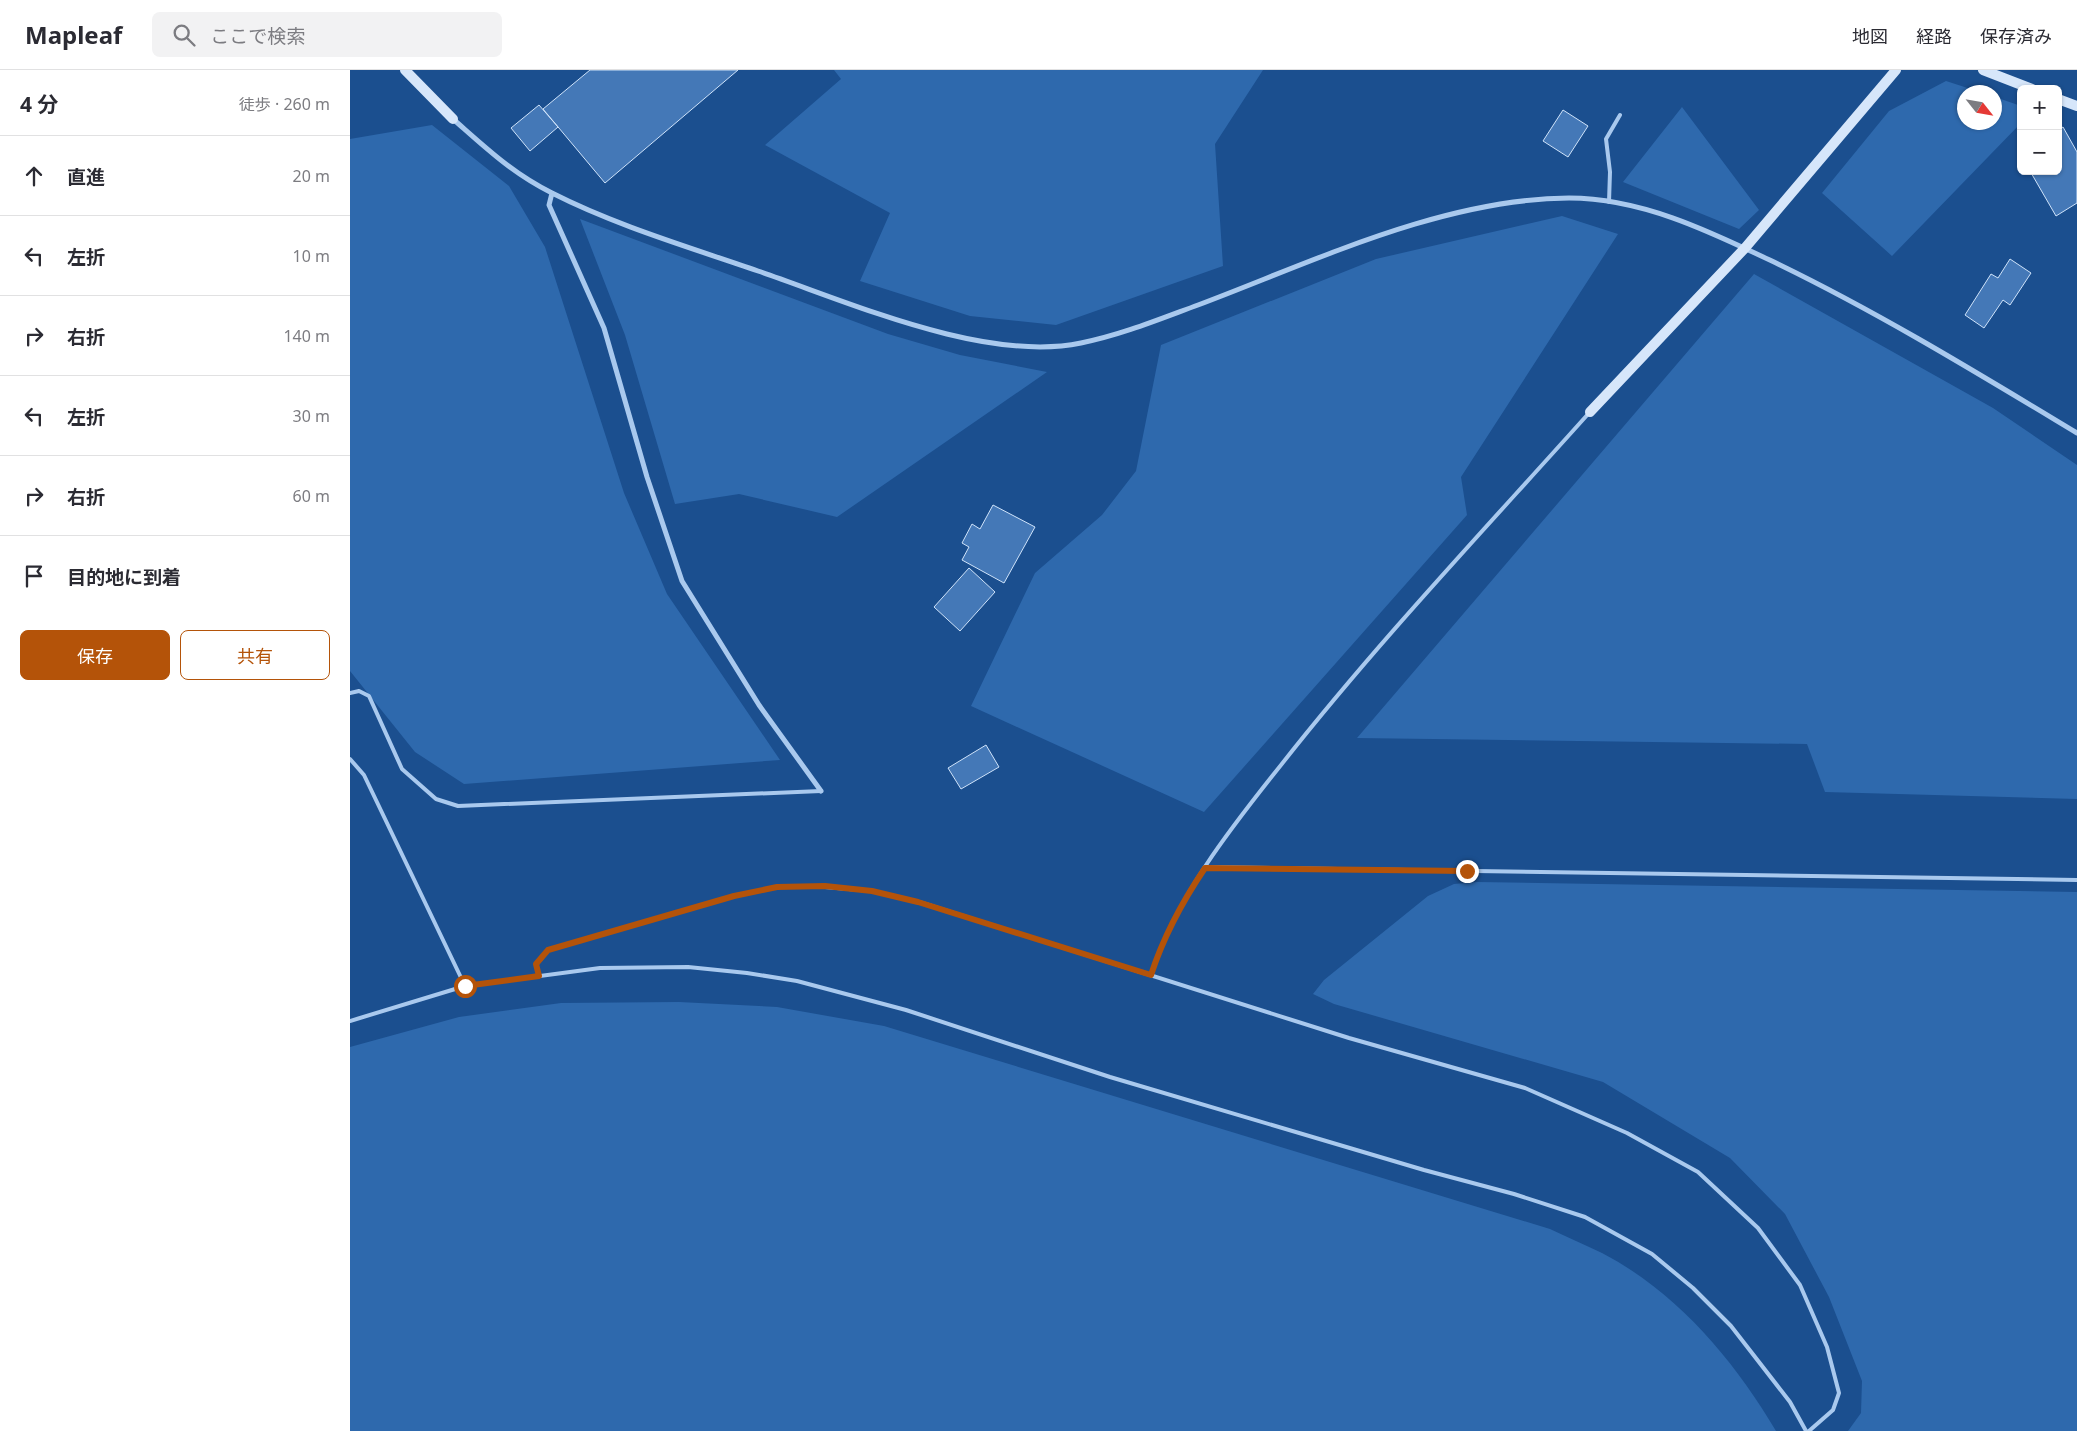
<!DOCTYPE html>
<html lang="ja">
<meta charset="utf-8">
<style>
body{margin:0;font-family:"Noto Sans","Noto Sans JP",sans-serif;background:#f2f2f3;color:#2b2b33}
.controls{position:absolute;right:15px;top:15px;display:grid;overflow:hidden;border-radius:8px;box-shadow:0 1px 4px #0004}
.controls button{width:45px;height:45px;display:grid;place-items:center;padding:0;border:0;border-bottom:1px solid #e1e1e2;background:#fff;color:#2b2b33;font:25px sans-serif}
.compass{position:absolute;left:1607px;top:15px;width:45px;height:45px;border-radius:50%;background:#fff;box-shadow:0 1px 4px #0004;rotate:121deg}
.stop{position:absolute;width:15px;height:15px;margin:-11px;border:4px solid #b45309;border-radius:50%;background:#fff}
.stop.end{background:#b45309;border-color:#fff;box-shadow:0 1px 5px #0008}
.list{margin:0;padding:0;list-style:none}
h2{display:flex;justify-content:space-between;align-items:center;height:65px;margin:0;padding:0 20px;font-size:21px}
h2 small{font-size:16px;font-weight:400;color:#7c7c81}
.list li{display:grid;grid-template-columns:32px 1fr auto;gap:15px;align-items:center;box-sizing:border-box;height:80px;padding:0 20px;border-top:1px solid #e1e1e2}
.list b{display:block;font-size:19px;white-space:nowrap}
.list em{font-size:16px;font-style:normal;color:#7c7c81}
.actions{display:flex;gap:10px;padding:15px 20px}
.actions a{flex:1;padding:11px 0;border:1px solid #b45309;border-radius:8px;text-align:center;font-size:18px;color:#b45309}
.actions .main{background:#b45309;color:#fff}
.icon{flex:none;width:28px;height:28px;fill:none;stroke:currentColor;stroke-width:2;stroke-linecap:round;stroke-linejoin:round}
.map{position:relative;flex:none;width:1727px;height:1361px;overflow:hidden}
header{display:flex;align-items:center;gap:30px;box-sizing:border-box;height:70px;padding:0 25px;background:#fff;border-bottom:1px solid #e1e1e2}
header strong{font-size:24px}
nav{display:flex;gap:28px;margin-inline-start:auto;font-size:18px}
.search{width:350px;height:45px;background:#f2f2f3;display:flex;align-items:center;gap:12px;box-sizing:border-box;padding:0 18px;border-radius:8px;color:#7c7c81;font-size:19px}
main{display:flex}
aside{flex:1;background:#fff}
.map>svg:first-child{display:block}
</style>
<header>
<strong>Mapleaf</strong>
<div class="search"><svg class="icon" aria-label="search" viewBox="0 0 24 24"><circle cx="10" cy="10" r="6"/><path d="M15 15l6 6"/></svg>ここで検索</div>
<nav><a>地図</a><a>経路</a><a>保存済み</a></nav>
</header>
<main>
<aside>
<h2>4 分<small>徒歩 · 260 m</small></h2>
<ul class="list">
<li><svg class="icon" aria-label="ahead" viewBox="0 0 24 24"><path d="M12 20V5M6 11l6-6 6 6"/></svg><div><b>直進</b></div><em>20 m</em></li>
<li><svg class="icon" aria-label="left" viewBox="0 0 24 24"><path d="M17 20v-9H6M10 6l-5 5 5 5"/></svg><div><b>左折</b></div><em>10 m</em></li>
<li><svg class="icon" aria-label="right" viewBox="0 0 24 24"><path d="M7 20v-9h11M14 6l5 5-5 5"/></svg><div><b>右折</b></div><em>140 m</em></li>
<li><svg class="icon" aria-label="left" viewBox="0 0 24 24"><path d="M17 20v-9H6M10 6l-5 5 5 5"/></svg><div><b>左折</b></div><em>30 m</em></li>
<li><svg class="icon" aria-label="right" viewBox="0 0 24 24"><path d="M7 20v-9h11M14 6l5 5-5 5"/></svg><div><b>右折</b></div><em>60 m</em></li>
<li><svg class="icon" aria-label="arrive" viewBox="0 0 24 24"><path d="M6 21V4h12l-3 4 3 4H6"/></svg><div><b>目的地に到着</b></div></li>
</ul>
<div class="actions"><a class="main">保存</a><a>共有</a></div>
</aside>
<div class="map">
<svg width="1727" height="1361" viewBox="0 0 1727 1361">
<rect width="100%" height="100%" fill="#1b4f8f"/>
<path fill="#2e69ad" d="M484,0H913L865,74L873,196L706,255L620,246L510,211L540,143L415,75L491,9Z
M1596,11L1630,22H1614V52H1644L1645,27L1671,36V53L1542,186L1472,123L1539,41Z
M1332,37L1409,140L1389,159L1273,112Z
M82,55L159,116L195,177L274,423L317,524L430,690L114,714L65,682L0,601V69Z
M1212,146L1268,164L1111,407L1117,445L854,742L621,636L685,503L752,445L786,401L811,275L1026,189Z
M230,149L538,264L610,285L697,302L487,447L389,424L325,434L275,265Z
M1404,204L1643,338L1727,395V729L1475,722L1457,674L1007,668Z
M1127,812L1727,822V1361H1498L1511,1343L1512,1311L1479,1227L1435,1144L1380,1088L1253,1012L984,934L963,924L974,910L1078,826L1104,814Z
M329,932L427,937L534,956L1200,1159C1217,1167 1235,1175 1252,1183C1327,1222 1384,1290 1426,1361H0V977L109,947L211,933Z"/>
<path fill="#4478b7" stroke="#cfe3fa" d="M240,0H388L255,113L193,39Z
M189,35L208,57L180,81L161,58Z
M1213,40L1238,56L1218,87L1193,71Z
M1713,57L1727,82V133L1706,146L1680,101H1708V60Z
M1660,189L1681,203L1660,235L1653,230L1634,258L1615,245L1641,204L1648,208Z
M643,435L685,457L654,513L612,490L619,477L612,473L622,454L630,459Z
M619,498L645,522L610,561L584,537Z
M636,675L649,697L611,719L598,698Z"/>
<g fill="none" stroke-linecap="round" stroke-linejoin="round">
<path stroke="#a9c9ee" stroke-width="4" d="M1259,132L1260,102L1256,69L1270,45
M0,623L9,621L19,626L52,699L86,729L108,736L471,721
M0,689L14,705L115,916
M855,797L1727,810
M801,905C827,826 879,760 931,695C1027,573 1135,459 1239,343
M189,906L186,895L198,880L384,826L427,817H475L522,821L569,832L999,968L1175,1018L1277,1063L1348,1102L1408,1158L1450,1215L1477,1277L1489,1323L1483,1340L1459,1361
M0,951L115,916L250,898L338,897L397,903L447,911L556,940L760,1007L1074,1100L1164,1124L1235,1147L1302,1184L1343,1218L1381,1256L1440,1332L1456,1361"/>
<path stroke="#a9c9ee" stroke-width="5" d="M103,49C136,78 162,103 202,123C267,156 339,177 408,201C499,232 635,293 731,273C771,265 810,249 848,235C965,191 1092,129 1219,128C1293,128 1363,163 1428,194C1531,244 1629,304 1727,363
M202,123L199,135L254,258L297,407L332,511L409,635L471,721"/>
<path stroke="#d6e6fa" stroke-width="10" d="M55,0L103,49
M1633,0L1682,19
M1708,29L1727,36
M1240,342L1395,178L1546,0"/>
</g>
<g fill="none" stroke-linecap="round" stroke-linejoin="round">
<path stroke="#b45309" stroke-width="6" d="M115,916L189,906L186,894L198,880L384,826L427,817L475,816L522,821L568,832L801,905C814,865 832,832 855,798L1117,801"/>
</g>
</svg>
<div class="controls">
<button>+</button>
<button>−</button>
</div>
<svg class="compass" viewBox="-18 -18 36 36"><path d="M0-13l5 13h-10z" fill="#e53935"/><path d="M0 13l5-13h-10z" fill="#7c7c81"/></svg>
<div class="stop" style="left:115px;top:916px"></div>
<div class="stop end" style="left:1117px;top:801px"></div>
</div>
</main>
